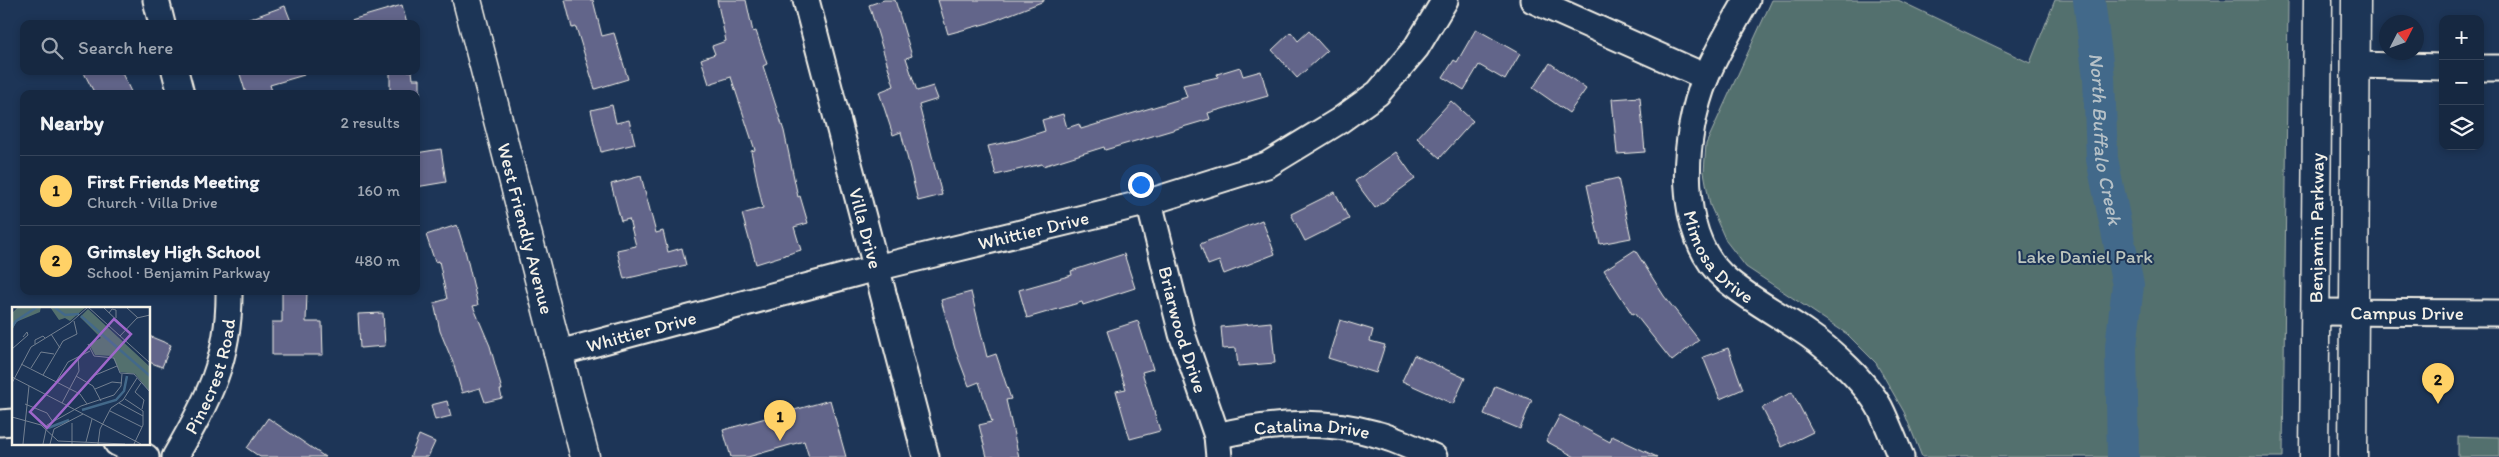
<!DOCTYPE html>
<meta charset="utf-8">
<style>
body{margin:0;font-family:Itim,sans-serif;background:#23344c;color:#f1f3f6}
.controls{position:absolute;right:15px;top:15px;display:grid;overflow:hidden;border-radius:10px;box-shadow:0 2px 8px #0003}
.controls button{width:45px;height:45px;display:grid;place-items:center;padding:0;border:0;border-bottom:1px solid #35445a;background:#162841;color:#f1f3f6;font:25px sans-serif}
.compass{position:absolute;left:2379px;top:15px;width:45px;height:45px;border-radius:50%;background:#162841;box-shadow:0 2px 8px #0003;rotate:48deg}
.you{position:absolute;left:1140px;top:184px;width:18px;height:18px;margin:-12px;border:4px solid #fff;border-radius:50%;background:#1a73e8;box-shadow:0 0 0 8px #1a73e833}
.badge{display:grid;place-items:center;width:32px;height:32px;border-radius:50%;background:#ffd166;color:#111;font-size:16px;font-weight:700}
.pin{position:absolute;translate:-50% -41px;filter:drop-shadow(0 1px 2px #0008)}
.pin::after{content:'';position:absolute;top:26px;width:18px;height:15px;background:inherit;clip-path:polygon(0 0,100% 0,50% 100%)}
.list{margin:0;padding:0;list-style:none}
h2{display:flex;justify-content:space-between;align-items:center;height:65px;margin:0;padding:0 20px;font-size:21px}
h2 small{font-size:16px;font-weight:400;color:#9ea6b1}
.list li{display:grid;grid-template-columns:32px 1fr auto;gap:15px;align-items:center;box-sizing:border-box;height:70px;padding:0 20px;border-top:1px solid #35445a}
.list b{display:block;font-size:19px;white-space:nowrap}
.list p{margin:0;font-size:16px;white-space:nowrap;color:#9ea6b1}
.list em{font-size:16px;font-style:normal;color:#9ea6b1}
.icon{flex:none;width:28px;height:28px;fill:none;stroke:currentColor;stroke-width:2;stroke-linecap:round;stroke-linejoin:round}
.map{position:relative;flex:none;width:2499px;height:457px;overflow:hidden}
.search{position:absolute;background:#162841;box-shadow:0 2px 8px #0003;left:20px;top:20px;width:400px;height:55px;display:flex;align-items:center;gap:12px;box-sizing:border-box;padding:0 18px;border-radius:10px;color:#9ea6b1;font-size:19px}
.panel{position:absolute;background:#162841;box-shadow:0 2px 8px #0003;left:20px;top:90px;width:400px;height:205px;border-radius:10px}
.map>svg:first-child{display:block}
</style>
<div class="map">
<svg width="2499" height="457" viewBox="0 0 2499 457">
<rect width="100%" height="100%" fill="#1d3557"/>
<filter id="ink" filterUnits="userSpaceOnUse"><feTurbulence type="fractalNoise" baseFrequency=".02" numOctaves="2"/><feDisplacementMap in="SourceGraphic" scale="10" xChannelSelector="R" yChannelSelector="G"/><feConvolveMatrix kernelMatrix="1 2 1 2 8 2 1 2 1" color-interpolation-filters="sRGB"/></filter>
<g filter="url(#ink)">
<path fill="#53706e" stroke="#a4b0ab" d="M1772,0H1898L2030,63L2055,0H2288L2283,457H1922L1904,412L1876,363L1847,334L1746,267L1726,241L1710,205L1704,172L1706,144Z
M2458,436L2499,437V457H2458Z"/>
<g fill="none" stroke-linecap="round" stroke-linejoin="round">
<path stroke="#43698a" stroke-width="32" id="s1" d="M2089,0L2099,78L2102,159L2128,285L2121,347L2123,457"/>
</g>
<path fill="#62658a" stroke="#f4f1e8" d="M565,0H593L602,36L614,33L628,79L595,89L576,27L572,28Z
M717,0H746L753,32L756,31L767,64L763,66L784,131L798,197L800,196L808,223L794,227L801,250L756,264L742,214L763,208L751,151L755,150L731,77L709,84L701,59L715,54L712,46L726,41Z
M884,0H895L912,56L906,58L917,91L933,86L938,99L919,105L942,195L918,201L901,132L893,135L879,92L894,86L869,5Z
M938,0H1044V1L988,23L948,34Z
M402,5L407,24H352L351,20Z
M285,6L292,24H242L241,22Z
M1476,29L1520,54L1505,80L1479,65L1464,90L1443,77L1454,60L1457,62Z
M1309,31L1327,51L1297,78L1272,50L1291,32L1298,41Z
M1550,63L1586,89L1569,113L1533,88Z
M1240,67L1243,76L1261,71L1268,96L1208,113L1210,119L1105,150L1104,147L1043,166L1042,164L996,175L988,146L1017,140L1045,131L1042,120L1063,114L1067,128L1079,124L1081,129L1187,97L1183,85L1218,77L1217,74Z
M83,71H121L132,94H95Z
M239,71H303L304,75L270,85L273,94H246Z
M390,71H412L413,79H420V94H390Z
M1640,97L1645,152L1617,154L1612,99Z
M1451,101L1473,121L1440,158L1417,138Z
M612,105L616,123L629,120L635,144L601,152L591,110Z
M441,149L446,182L416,187V153Z
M1396,152L1415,179L1375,208L1355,181Z
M641,176L656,233L663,231L668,252L682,248L686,265L624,279L617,250L636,246L629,219L621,221L611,184Z
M1618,178L1631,238L1600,244L1587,185Z
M1335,192L1349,219L1305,241L1291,214Z
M1262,220L1275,254L1224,274L1219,261L1208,265L1200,244Z
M457,225L466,254L478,305L473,306L490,346L502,390H500L502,398L485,402L480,388L462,393L454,365L440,331L434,303L447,299L439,261L435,262L426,235Z
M1635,250L1664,296L1699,340L1672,361L1634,313L1632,314L1604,270Z
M1124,254L1135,288L1083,305L1082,302L1027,318L1019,290L1072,275L1071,271Z
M282,291H307L306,322H322L323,355H272V322H282Z
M971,292L987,357L996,354L1011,399L1006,400L1019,457H987L979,425L992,422L979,382L969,386L955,349L941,300Z
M383,313L385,346L360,348L358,314Z
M1340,320L1373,330L1370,341L1385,345L1376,373L1328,358Z
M1138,321L1153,369L1142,372L1160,431L1130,439L1116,391L1126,389L1107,331Z
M1271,322L1275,363L1238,366L1236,348L1223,349L1221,327Z
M149,336L171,345L162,367L149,362Z
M1728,348L1743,389L1720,399L1703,357Z
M1414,355L1465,378L1453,404L1402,381Z
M1495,386L1532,400L1520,429L1484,414Z
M1792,392L1813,432L1782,447L1762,408Z
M830,400L846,457H809L804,441L748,457H731L723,430Z
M447,401L451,416L435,420L431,405Z
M1560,415L1610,442L1612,436L1657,457H1575L1546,441Z
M268,418L325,457H260L247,448Z
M419,435L435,442L428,457H410Z"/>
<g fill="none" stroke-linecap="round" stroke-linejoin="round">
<defs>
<g id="minor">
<path d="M156,0L162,24"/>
<path id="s2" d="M806,0L926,457"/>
<path d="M1533,0L1706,77"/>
<path id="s3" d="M1747,0C1733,25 1717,51 1706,77C1682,135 1674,236 1727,280C1752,301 1782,316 1809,335C1831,350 1867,384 1880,408C1888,424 1894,441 1901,457"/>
<path d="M2355,65L2443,67"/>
<path d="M2480,68H2499"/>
<path d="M175,71L181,94"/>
<path id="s4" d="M1149,202L1182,334L1217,436L1219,457"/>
<path id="s5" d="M2315,312L2499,313"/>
<path id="s6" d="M559,353L876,268L1149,202L1267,165L1339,121L1378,93L1416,48L1445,0"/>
<path d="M0,423L14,422"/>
<path id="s7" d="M1217,436C1269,423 1324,419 1376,434C1396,439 1415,449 1434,457"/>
<path d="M117,443L146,457"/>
<path id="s8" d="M175,457C208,400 230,359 229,291"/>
</g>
<g id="major">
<path id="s9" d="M467,0L585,457"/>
<path id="s10" d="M2314,457L2318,0"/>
<path d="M2353,457L2356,0"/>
</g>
</defs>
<use href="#minor" stroke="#f4f1e8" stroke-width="29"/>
<use href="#major" stroke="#f4f1e8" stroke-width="31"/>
<use href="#minor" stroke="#1d3557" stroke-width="25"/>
<use href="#major" stroke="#1d3557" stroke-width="28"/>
</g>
</g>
<g text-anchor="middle" stroke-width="4" stroke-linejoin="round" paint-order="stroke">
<g font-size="19" fill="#f4f1e8" stroke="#1d3557">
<text dy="7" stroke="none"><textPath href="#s9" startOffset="236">West Friendly Avenue</textPath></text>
<text dy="7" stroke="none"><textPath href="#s10" startOffset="229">Benjamin Parkway</textPath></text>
<text dy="7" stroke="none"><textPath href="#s2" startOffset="236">Villa Drive</textPath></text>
<text dy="7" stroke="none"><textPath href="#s6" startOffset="490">Whittier Drive</textPath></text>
<text dy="7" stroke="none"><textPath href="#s3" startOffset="279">Mimosa Drive</textPath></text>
<text dy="7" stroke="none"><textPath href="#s5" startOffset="92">Campus Drive</textPath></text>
<text dy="7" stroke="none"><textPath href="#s4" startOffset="132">Briarwood Drive</textPath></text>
<text dy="7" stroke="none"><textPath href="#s6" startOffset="85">Whittier Drive</textPath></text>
<text dy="7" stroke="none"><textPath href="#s8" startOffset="89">Pinecrest Road</textPath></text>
<text dy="7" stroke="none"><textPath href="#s7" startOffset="96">Catalina Drive</textPath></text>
</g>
<g font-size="19" fill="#bcc4bd" stroke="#1d3557">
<text x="2085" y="263">Lake Daniel Park</text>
</g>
<g font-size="20" font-style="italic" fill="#b6c1c7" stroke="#1d3557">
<text dy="7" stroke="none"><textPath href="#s1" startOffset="140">North Buffalo Creek</textPath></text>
</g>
</g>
<g transform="translate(12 307)">
<rect width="138" height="138" fill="#1d3557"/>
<path d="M6,0H29L28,5L4,15L0,24V6ZM38,0H74L58,14L53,11L47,13ZM76,2L137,59V84L123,67L108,65L100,49L83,48L77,37L89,31L68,10Z" fill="#53706e"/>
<path fill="none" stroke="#43698a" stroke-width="2.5" d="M42,0L53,8L67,7M69,9L138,69M0,20L4,14L25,0M70,103L104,93L112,84L115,69M36,121L57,113"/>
<path fill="none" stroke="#738091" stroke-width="1" d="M76,0L138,56M91,0L114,22M114,0L126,11M97,6L100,2L104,3V11M39,27L48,41M108,29L125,11L138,8M23,37V33L31,29L33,31M76,37L82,49L102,51L108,66L122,67L138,85M0,42L16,28L15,25L11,30M9,57L68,87L75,97M19,61L29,45L42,47M31,68L51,34L65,27L62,14M64,69L81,79L89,94M0,70L129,137M44,75L56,55L78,44M75,75L81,69L105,59M0,76L19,40L58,16L76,0M129,76L123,85L132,93L130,102M83,82L100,75L110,76M113,92L131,104V118L122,137M50,96L67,64L66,50M107,96L131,109M13,97L35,106L41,115M98,104L130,120M0,110L29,118L46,134L113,137M60,116V137M74,135L80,112M11,137L17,79M31,137L35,118L69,99L102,88L109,79L110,67M38,137L42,122L71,107M86,137L88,122L99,101L111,93L125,71"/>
<path fill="#9f67cb" fill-opacity="0.15" stroke="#9f67cb" stroke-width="2.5" d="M102,12L119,27L35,121L18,105Z"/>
<rect width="138" height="138" fill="none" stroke="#f4f1e8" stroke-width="2.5"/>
</g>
</svg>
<div class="controls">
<button>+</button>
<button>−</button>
<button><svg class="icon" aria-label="layers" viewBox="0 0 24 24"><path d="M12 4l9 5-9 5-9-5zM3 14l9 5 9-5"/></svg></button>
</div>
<svg class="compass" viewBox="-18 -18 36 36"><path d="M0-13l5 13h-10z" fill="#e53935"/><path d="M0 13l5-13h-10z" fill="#9ea6b1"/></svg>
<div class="you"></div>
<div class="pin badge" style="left:780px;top:441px">1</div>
<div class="pin badge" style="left:2438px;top:404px">2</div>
<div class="search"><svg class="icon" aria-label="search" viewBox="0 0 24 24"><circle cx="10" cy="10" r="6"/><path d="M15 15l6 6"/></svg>Search here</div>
<section class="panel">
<h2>Nearby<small>2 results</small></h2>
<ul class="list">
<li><span class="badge">1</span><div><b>First Friends Meeting</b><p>Church · Villa Drive</p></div><em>160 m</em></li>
<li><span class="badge">2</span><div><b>Grimsley High School</b><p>School · Benjamin Parkway</p></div><em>480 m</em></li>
</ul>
</section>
</div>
